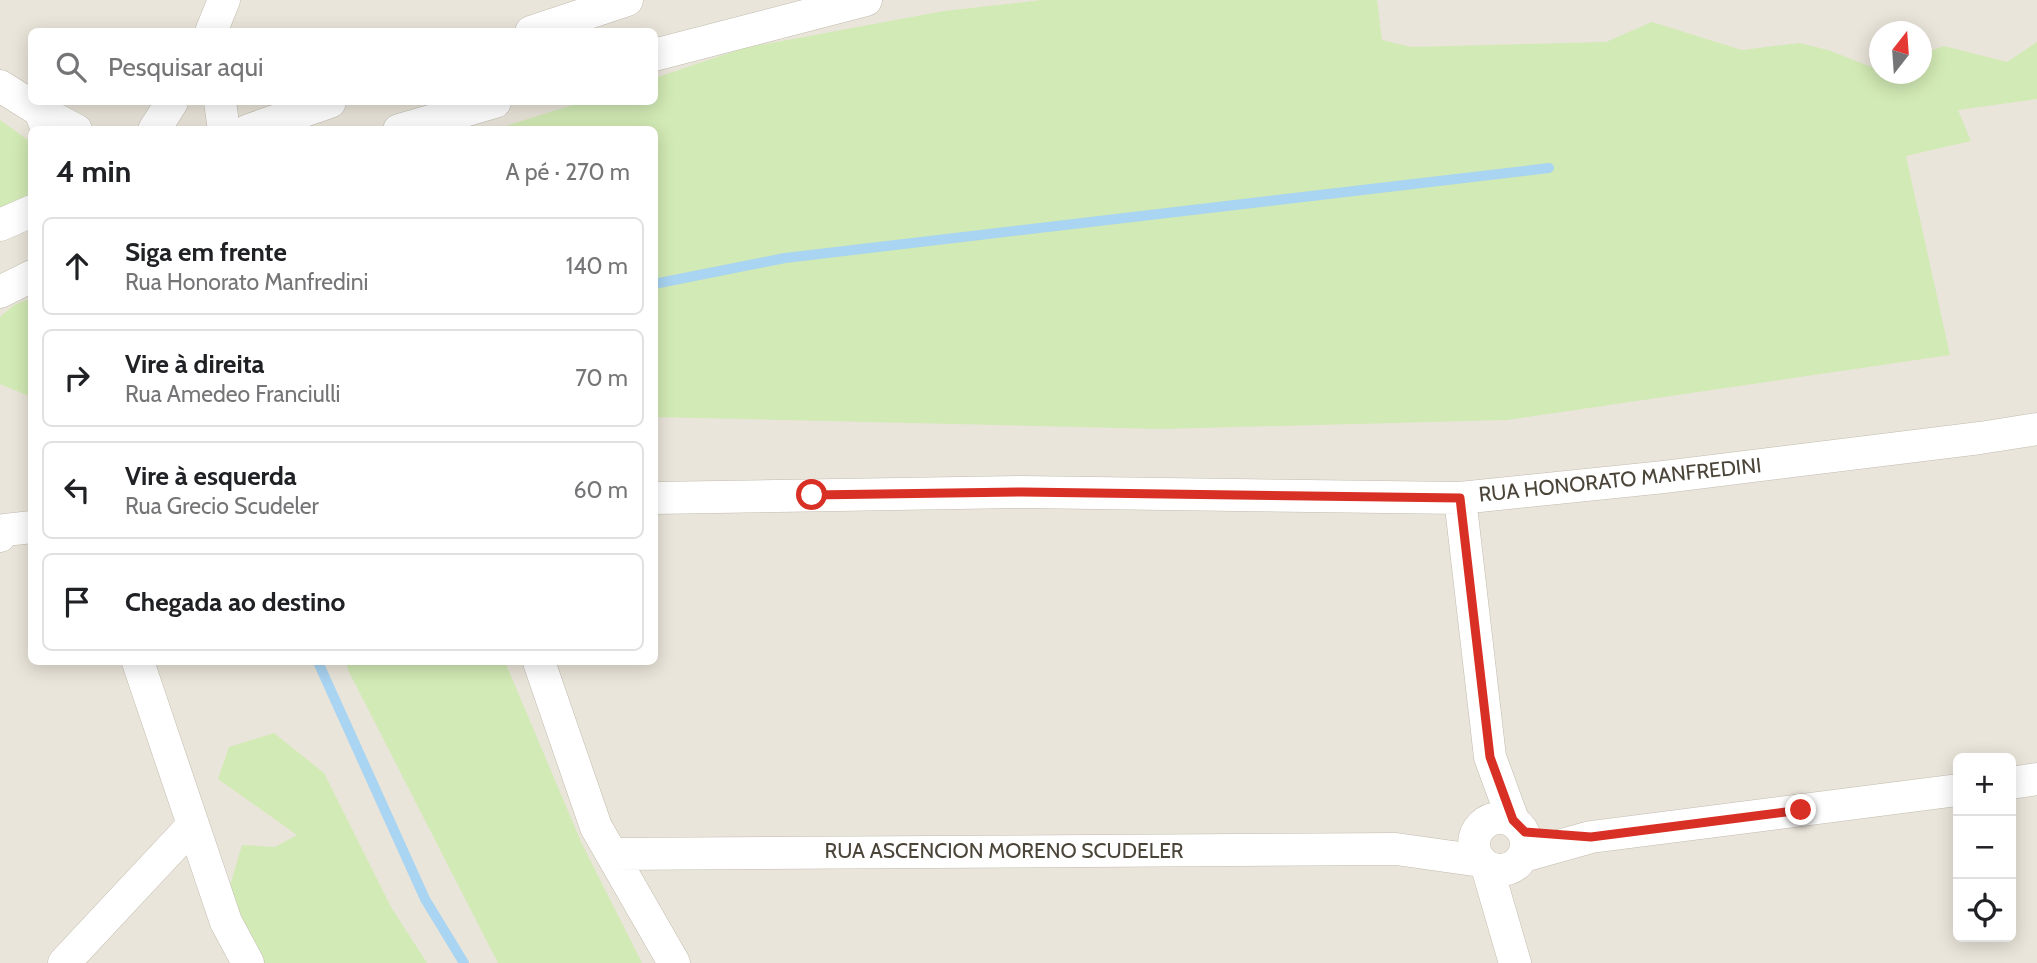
<!DOCTYPE html>
<html lang="pt">
<meta charset="utf-8">
<style>
body{margin:0;font-family:Cabin,sans-serif;background:#f6f6f6;color:#202124}
.controls{position:absolute;right:21px;bottom:21px;display:grid;overflow:hidden;border-radius:10px;box-shadow:0 4px 18px #0003}
.controls button{width:63px;height:63px;display:grid;place-items:center;padding:0;border:0;border-bottom:2px solid #e0e0e0;background:#fff;color:#202124;font:35px sans-serif}
.compass{position:absolute;left:1869px;top:21px;width:63px;height:63px;border-radius:50%;background:#fff;box-shadow:0 4px 18px #0003;rotate:17deg}
.stop{position:absolute;width:21px;height:21px;margin:-16px;border:5px solid #d93025;border-radius:50%;background:#fff}
.stop.end{background:#d93025;border-color:#fff;box-shadow:0 2px 7px #0008}
.list{margin:0;padding:0;list-style:none}
h2{display:flex;justify-content:space-between;align-items:center;height:91px;margin:0;padding:0 28px;font-size:30px}
h2 small{font-size:23px;font-weight:400;color:#757577}
.list li{display:grid;grid-template-columns:46px 1fr auto;gap:21px;align-items:center;box-sizing:border-box;height:98px;margin:0 14px 14px;padding:0 14px;border:2px solid #e0e0e0;border-radius:10px}
.list b{display:block;font-size:26px;white-space:nowrap}
.list p{margin:0;font-size:23px;white-space:nowrap;color:#757577}
.list em{font-size:23px;font-style:normal;color:#757577}
.icon{flex:none;width:38px;height:38px;fill:none;stroke:currentColor;stroke-width:2;stroke-linecap:round;stroke-linejoin:round}
.map{position:relative;flex:none;width:2037px;height:963px;overflow:hidden}
.search{position:absolute;background:#fff;box-shadow:0 4px 18px #0003;left:28px;top:28px;width:630px;height:77px;display:flex;align-items:center;gap:18px;box-sizing:border-box;padding:0 24px;border-radius:10px;color:#757577;font-size:26px}
.panel{position:absolute;background:#fff;box-shadow:0 4px 18px #0003;left:28px;top:126px;width:630px;height:539px;border-radius:10px}
.map>svg:first-child{display:block}
</style>
<div class="map">
<svg width="2037" height="963" viewBox="0 0 2037 963">
<rect width="100%" height="100%" fill="#f6f3ec"/>
<path fill="#eae5da" fill-rule="evenodd" d="M0,0H2037V963H0ZM32,32H654V102H32ZM1880,32H1922V74H1880ZM32,130H654V662H32ZM1958,758H2011V937H1958Z"/>
<path fill="#d2eab5" d="M1042,0H1377L1382,40L1411,47L1606,42L1652,22L1742,50L1799,43L1828,50L1879,70L1880,74H1922V54L1944,46L2007,62L2037,42V99L1958,110L1971,141L1906,156L1950,355L1507,420L1161,429L655,417L654,130L496,129L582,102H654L655,78L744,48L944,11Z
M0,120L32,143L31,203L0,214Z
M31,298V397L0,384V317L14,305Z
M346,662H505L582,844L642,963H498L348,670Z
M274,733L324,773L391,907L427,963H263L229,889L242,845L275,847L297,835L218,779L229,747Z"/>
<g fill="none" stroke-linecap="round" stroke-linejoin="round">
<path stroke="#a9d4f2" stroke-width="10" d="M654,284L785,258L1549,168
M318,662L425,899L464,963"/>
<defs>
<path id="minor" d="M211,32L224,0
M531,32L627,0
M654,55L866,0
M0,86L40,111L47,130
M220,102L224,130
M40,111L76,130
M154,130L172,102
M249,130L330,102
M399,130L495,102
M0,225L32,211
M0,292L32,276
M654,498L1022,492L1460,498L1664,477L1980,438L2037,429
M1460,498L1490,757L1513,820
M0,536L5,530L32,527
M138,662L226,922L248,963
M539,662L596,827L674,963
M2011,783L2037,779
M1474 844a26 26 0 1 1 52 0a26 26 0 1 1-52 0Z
M612,854L1396,849L1481,861
M1523,856L1591,837L1958,790
M1487,867L1515,963
M64,963L193,825"/>
</defs>
<use href="#minor" stroke="#c2bbae" stroke-width="33"/>
<use href="#minor" stroke="#fff" stroke-width="32"/>
</g>
<g fill="none" stroke-linecap="round" stroke-linejoin="round">
<path stroke="#d93025" stroke-width="9" d="M812,495L1022,492L1460,498L1490,757L1513,820L1525,832L1591,837L1801,810"/>
</g>
<g text-anchor="middle" stroke-width="5" stroke-linejoin="round" paint-order="stroke">
<g font-size="21" fill="#4b4439" stroke="#fff">
<text transform="translate(1620 480) rotate(-6)" y="7">RUA HONORATO MANFREDINI</text>
<text x="1004" y="858">RUA ASCENCION MORENO SCUDELER</text>
</g>
</g>
</svg>
<div class="controls">
<button>+</button>
<button>−</button>
<button><svg class="icon" aria-label="locate" viewBox="0 0 24 24"><circle cx="12" cy="12" r="6"/><path d="M12 2v4M12 18v4M2 12h4M18 12h4"/></svg></button>
</div>
<svg class="compass" viewBox="-18 -18 36 36"><path d="M0-13l5 13h-10z" fill="#e53935"/><path d="M0 13l5-13h-10z" fill="#757577"/></svg>
<div class="stop" style="left:812px;top:495px"></div>
<div class="stop end" style="left:1801px;top:810px"></div>
<div class="search"><svg class="icon" aria-label="search" viewBox="0 0 24 24"><circle cx="10" cy="10" r="6"/><path d="M15 15l6 6"/></svg>Pesquisar aqui</div>
<section class="panel">
<h2>4 min<small>A pé · 270 m</small></h2>
<ul class="list">
<li><svg class="icon" aria-label="ahead" viewBox="0 0 24 24"><path d="M12 20V5M6 11l6-6 6 6"/></svg><div><b>Siga em frente</b><p>Rua Honorato Manfredini</p></div><em>140 m</em></li>
<li><svg class="icon" aria-label="right" viewBox="0 0 24 24"><path d="M7 20v-9h11M14 6l5 5-5 5"/></svg><div><b>Vire à direita</b><p>Rua Amedeo Franciulli</p></div><em>70 m</em></li>
<li><svg class="icon" aria-label="left" viewBox="0 0 24 24"><path d="M17 20v-9H6M10 6l-5 5 5 5"/></svg><div><b>Vire à esquerda</b><p>Rua Grecio Scudeler</p></div><em>60 m</em></li>
<li><svg class="icon" aria-label="arrive" viewBox="0 0 24 24"><path d="M6 21V4h12l-3 4 3 4H6"/></svg><div><b>Chegada ao destino</b></div></li>
</ul>
</section>
</div>
